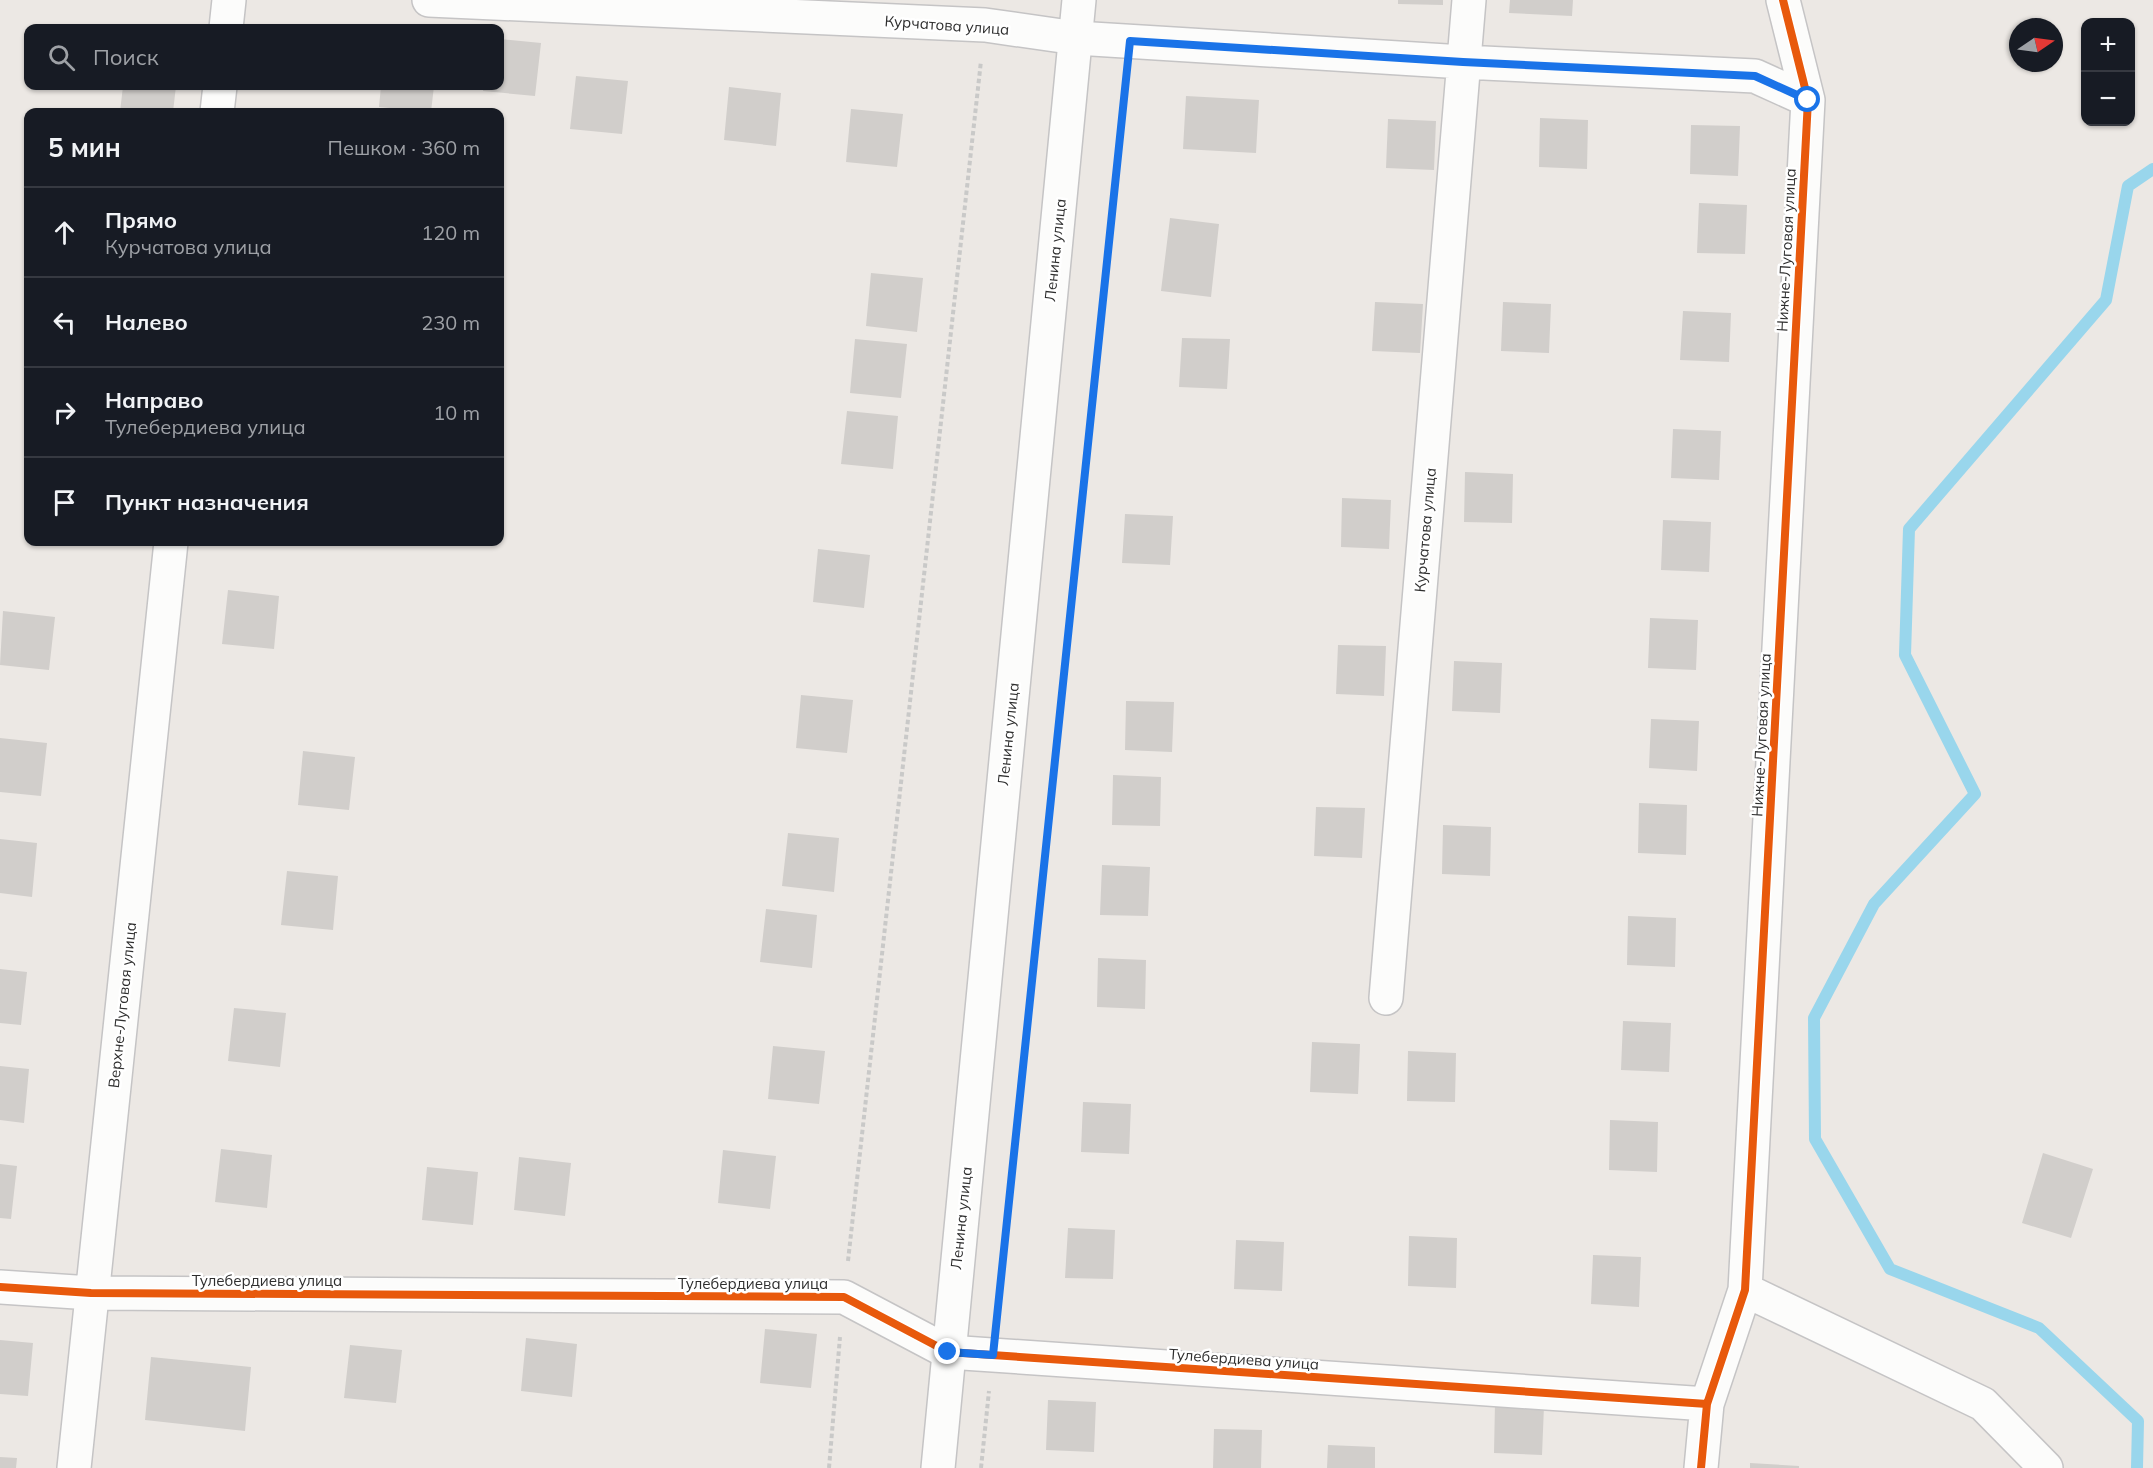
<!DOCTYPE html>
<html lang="ru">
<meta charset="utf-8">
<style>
:root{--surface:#171b24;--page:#242831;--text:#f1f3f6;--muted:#9ea1a6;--line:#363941}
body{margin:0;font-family:Mulish,sans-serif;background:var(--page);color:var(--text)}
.controls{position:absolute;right:18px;top:18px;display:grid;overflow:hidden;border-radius:12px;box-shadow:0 2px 4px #0004}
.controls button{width:54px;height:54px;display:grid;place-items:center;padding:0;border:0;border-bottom:2px solid var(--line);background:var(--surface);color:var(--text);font:30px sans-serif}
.compass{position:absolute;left:2009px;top:18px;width:54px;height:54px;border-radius:50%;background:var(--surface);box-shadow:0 2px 4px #0004;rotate:77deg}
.stop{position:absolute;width:18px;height:18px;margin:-14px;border:4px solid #1a73e8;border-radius:50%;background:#fff}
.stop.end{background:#1a73e8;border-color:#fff;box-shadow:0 2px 6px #0008}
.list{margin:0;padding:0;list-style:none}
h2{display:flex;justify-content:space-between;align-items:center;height:78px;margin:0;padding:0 24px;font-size:26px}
h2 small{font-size:20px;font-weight:400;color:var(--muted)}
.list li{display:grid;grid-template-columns:39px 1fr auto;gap:18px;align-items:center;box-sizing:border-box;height:90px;padding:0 24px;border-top:2px solid var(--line)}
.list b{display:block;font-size:22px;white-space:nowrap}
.list p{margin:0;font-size:20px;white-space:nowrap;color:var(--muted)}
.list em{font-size:20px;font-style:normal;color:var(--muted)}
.icon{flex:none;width:33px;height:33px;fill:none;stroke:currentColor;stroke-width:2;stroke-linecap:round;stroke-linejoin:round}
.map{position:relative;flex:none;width:2153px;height:1468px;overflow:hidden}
.search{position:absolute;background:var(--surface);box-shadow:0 2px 4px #0004;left:24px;top:24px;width:480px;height:66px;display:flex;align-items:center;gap:15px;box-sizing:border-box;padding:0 21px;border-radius:12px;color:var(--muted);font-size:22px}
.panel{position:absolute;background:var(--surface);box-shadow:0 2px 4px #0004;left:24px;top:108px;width:480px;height:438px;border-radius:12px}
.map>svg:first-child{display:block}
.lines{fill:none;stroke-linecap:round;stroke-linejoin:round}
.stream{stroke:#99d6ec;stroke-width:12}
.building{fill:#d1cecb}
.street-casing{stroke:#c5c4c5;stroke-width:36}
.secondary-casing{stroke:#c5c4c5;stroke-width:36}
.path{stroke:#c9c9c8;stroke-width:4;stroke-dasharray:4.5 3;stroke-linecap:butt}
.street{stroke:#fcfcfb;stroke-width:33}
.secondary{stroke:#fcfcfb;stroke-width:33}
.cycleway-casing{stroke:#fff;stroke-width:11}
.cycleway{stroke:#e8590c;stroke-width:8}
.route{stroke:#1a73e8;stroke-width:8}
.labels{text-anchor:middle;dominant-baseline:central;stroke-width:5;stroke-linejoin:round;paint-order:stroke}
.street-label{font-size:15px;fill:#2e2e2e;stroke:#fff}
</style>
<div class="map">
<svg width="2153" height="1468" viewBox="0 0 2153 1468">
<rect width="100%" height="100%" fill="#ece8e4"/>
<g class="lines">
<!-- stream -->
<path class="stream" d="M2137,1468L2138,1421L2039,1328L1890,1269L1815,1139L1814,1018L1874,904L1975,794L1905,655L1909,529L2106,300L2128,186L2153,169"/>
</g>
<!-- building -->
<path class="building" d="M1398,0H1443V5L1398,4Z
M1510,0H1573L1572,16L1509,13Z
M500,39L541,43L535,96L483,91L484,86H500Z
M576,76L628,81L622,134L570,129Z
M123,86H176L173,112H120Z
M381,86H434L431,112L379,107Z
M729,87L781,93L776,146L724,140Z
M1186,96L1259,100L1256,153L1183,149Z
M851,109L903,114L897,167L846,162Z
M1540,118L1588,120L1587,169L1539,167Z
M1388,119L1436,121L1434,170L1386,168Z
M1691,125L1740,126L1738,176L1690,174Z
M1699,203L1747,205L1745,254L1697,253Z
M1170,218L1219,224L1211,297L1161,291Z
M871,273L923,278L917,332L866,326Z
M1375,302L1423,304L1420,353L1372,351Z
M1503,302L1551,304L1549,353L1501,351Z
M1683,311L1731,313L1729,362L1680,360Z
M1182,338L1230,339L1227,389L1179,387Z
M855,339L907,344L901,398L850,393Z
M847,411L898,416L893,469L841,464Z
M1673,429L1721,431L1719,480L1671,478Z
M1465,472L1513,474L1512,523L1464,522Z
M1342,498L1391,500L1389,549L1341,547Z
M27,501H28V530L24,529Z
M1125,514L1173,516L1170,565L1122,563Z
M1663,520L1711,522L1709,572L1661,570Z
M818,549L870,555L864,608L813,602Z
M228,590L279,596L274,649L222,644Z
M3,611L55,617L49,670L0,665Z
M1650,618L1698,620L1696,670L1648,668Z
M1338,645L1386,646L1384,696L1336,694Z
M1454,661L1502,663L1500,713L1452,711Z
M801,695L853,700L847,753L796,748Z
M1126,701L1174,702L1172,752L1125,750Z
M1651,719L1699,721L1697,771L1649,768Z
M0,738L47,743L41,796L0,792Z
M303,751L355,757L349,810L298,805Z
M1113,775L1161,777L1160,826L1112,825Z
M1639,803L1687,805L1686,855L1638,853Z
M1316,807L1365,808L1362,858L1314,856Z
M1443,825L1491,827L1490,876L1442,874Z
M788,833L839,838L834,892L782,886Z
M0,839L37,843L32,897L0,893Z
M1102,865L1150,867L1148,916L1100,915Z
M287,871L338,876L333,930L281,925Z
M766,909L817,915L812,968L760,962Z
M1628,916L1676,918L1675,967L1627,965Z
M1098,958L1146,960L1145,1009L1097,1007Z
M0,969L27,972L21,1025L0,1023Z
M234,1008L286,1013L280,1067L228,1061Z
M1623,1021L1671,1023L1669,1072L1621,1070Z
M1312,1042L1360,1044L1358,1094L1310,1092Z
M773,1046L825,1051L819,1104L768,1099Z
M1408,1051L1456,1053L1455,1102L1407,1101Z
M0,1066L29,1069L24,1123L0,1120Z
M1083,1102L1131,1104L1129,1154L1081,1152Z
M1610,1120L1658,1122L1657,1172L1609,1170Z
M221,1149L272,1155L267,1208L215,1202Z
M723,1150L776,1156L770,1209L718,1203Z
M2043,1153L2093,1169L2071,1238L2022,1223Z
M519,1157L571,1163L565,1216L514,1210Z
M0,1164L17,1166L11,1219L0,1218Z
M427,1167L478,1172L473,1225L422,1220Z
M1068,1228L1115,1230L1113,1279L1065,1278Z
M1409,1236L1457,1238L1456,1288L1408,1286Z
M1236,1240L1284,1242L1282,1291L1234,1289Z
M1593,1255L1641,1257L1639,1307L1591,1304Z
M765,1329L817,1334L811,1388L760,1383Z
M526,1338L577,1344L572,1397L521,1391Z
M0,1340L33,1343L28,1396L0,1394Z
M350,1345L402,1350L396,1403L344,1398Z
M151,1357L251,1367L245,1431L145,1420Z
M1048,1400L1096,1402L1094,1452L1046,1450Z
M1495,1403L1544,1406L1542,1455L1494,1453Z
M1214,1429L1262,1430L1261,1468H1213Z
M1328,1445L1375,1447V1468H1327Z
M0,1457L17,1458L16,1468H0Z
M1750,1463L1799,1466V1468H1750Z"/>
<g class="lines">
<defs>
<path id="street" d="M429,0L985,25L1076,38L1463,62L1755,76L1808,100
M226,28L229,0
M217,112L220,86
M1386,998L1469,0
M0,1287L91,1293L844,1297L948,1352L1707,1404
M1745,1290L1983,1404L2046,1468
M74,1468L171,542
M1701,1468L1707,1404L1745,1290L1808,100L1783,0"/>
<path id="secondary" d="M938,1468L1079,0"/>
</defs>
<!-- street casing -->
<use href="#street" class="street-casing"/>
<!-- secondary casing -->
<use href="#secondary" class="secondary-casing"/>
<!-- path -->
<path class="path" d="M848,1261L981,61
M996,1321L1127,75
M829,1468L840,1337
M981,1468L989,1391"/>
<!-- street -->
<use href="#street" class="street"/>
<!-- secondary -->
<use href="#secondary" class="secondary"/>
<defs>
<path id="cycleway" d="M0,1287L91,1293L844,1297L948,1352L1707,1404
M1701,1468L1707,1404L1745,1290L1808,100L1783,0"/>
</defs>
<!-- cycleway casing -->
<use href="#cycleway" class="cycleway-casing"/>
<!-- cycleway -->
<use href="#cycleway" class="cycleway"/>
</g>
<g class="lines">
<!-- route -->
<path class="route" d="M948,1352L993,1355L1130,41L1463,62L1755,76L1808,100"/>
</g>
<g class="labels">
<!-- street labels -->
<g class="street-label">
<text transform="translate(947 25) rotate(4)">Курчатова улица</text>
<text transform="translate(1055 250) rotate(-84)">Ленина улица</text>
<text transform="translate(1786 250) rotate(-87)">Нижне-Луговая улица</text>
<text transform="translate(1425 530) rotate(-85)">Курчатова улица</text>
<text transform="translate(1008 734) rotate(-84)">Ленина улица</text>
<text transform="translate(1761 735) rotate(-87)">Нижне-Луговая улица</text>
<text transform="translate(122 1005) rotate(-84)">Верхне-Луговая улица</text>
<text transform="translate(961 1218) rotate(-84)">Ленина улица</text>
<text x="267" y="1280">Тулебердиева улица</text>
<text x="753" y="1283">Тулебердиева улица</text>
<text transform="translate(1244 1359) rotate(4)">Тулебердиева улица</text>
</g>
</g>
</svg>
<div class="controls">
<button>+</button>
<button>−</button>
</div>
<svg class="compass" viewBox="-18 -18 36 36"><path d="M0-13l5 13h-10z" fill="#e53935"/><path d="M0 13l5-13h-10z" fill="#9ea1a6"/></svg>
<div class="stop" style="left:1808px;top:100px"></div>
<div class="stop end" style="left:948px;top:1352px"></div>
<div class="search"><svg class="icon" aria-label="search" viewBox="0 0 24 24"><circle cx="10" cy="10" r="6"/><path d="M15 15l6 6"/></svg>Поиск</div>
<section class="panel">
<h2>5 мин<small>Пешком · 360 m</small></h2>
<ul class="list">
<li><svg class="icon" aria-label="ahead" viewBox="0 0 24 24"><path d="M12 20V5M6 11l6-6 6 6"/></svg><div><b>Прямо</b><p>Курчатова улица</p></div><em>120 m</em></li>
<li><svg class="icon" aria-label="left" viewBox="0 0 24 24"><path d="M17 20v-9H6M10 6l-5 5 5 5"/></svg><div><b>Налево</b></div><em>230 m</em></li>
<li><svg class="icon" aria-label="right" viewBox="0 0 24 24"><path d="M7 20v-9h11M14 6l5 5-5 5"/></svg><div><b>Направо</b><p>Тулебердиева улица</p></div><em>10 m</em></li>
<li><svg class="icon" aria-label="arrive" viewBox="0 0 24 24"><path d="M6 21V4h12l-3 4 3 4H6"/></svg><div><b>Пункт назначения</b></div></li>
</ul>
</section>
</div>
